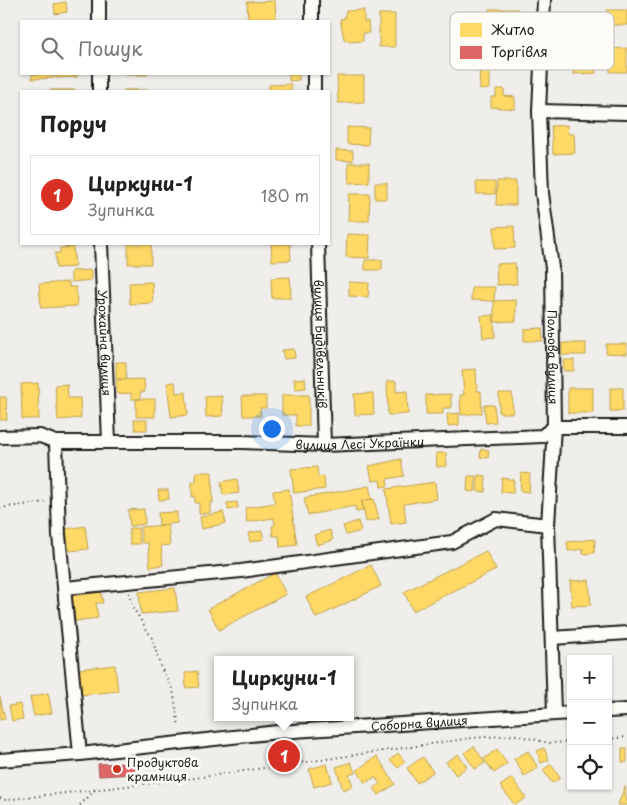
<!DOCTYPE html>
<html lang="uk">
<meta charset="utf-8">
<style>
:root{--surface:#fff;--page:#f2f2f2;--text:#222;--muted:#767676;--line:#e0e0e0;--accent:#d93025}
body{margin:0;font-family:"Playpen Sans",sans-serif;background:var(--page);color:var(--text)}
.controls{position:absolute;right:15px;bottom:15px;display:grid;overflow:hidden;border-radius:0px;box-shadow:0 1px 4px #0004}
.controls button{width:45px;height:45px;display:grid;place-items:center;padding:0;border:0;border-bottom:1px solid var(--line);background:var(--surface);color:var(--text);font:25px sans-serif}
.you{position:absolute;left:271px;top:428px;width:18px;height:18px;margin:-12px;border:4px solid #fff;border-radius:50%;background:#1a73e8;box-shadow:0 0 0 8px #1a73e833}
.badge{display:grid;place-items:center;width:32px;height:32px;border-radius:50%;background:var(--accent);color:#fff;font-size:16px;font-weight:700}
.pin{position:absolute;translate:-50% -50%;border:2px solid #fff;box-shadow:0 1px 5px #0006}
.popup{position:absolute;left:214px;top:656px;width:140px;height:65px;box-sizing:border-box;display:grid;place-content:center;border-radius:0px;background:var(--surface);filter:drop-shadow(0 1px 4px #0005);font-size:16px;white-space:nowrap;color:var(--muted)}
.popup b{font-size:19px;color:var(--text)}
.popup::after{content:'';position:absolute;left:50%;top:100%;margin-left:-10px;border:10px solid transparent;border-top-color:var(--surface)}
.list{margin:0;padding:0;list-style:none}
h2{display:flex;justify-content:space-between;align-items:center;height:65px;margin:0;padding:0 20px;font-size:21px}
h2 small{font-size:16px;font-weight:400;color:var(--muted)}
.list li{display:grid;grid-template-columns:32px 1fr auto;gap:15px;align-items:center;box-sizing:border-box;height:80px;margin:0 10px 10px;padding:0 10px;border:1px solid var(--line);border-radius:0px}
.list b{display:block;font-size:19px;white-space:nowrap}
.list p{margin:0;font-size:16px;white-space:nowrap;color:var(--muted)}
.list em{font-size:16px;font-style:normal;color:var(--muted)}
.icon{flex:none;width:28px;height:28px;fill:none;stroke:currentColor;stroke-width:2;stroke-linecap:round;stroke-linejoin:round}
.map{position:relative;flex:none;width:627px;height:805px;overflow:hidden}
.search{position:absolute;background:var(--surface);box-shadow:0 1px 4px #0004;left:20px;top:20px;width:310px;height:55px;display:flex;align-items:center;gap:12px;box-sizing:border-box;padding:0 18px;border-radius:0px;color:var(--muted);font-size:19px}
.panel{position:absolute;background:var(--surface);box-shadow:0 1px 4px #0004;left:20px;top:90px;width:310px;height:155px;border-radius:0px}
.map>svg:first-child{display:block}
.homes{fill:#ffd966;stroke:#bba050}
.shops{fill:#e06666;stroke:#a55050}
.lines{fill:none;stroke-linecap:round;stroke-linejoin:round}
.minor-casing{stroke:#1c1c1c;stroke-width:16}
.path{stroke:#1c1c1c;stroke-width:2;stroke-dasharray:1 4;stroke-linecap:butt}
.minor{stroke:#fdfcf7;stroke-width:12}
.poi-dot{fill:#c8321e;stroke:#fdfcf7;stroke-width:2}
.labels{text-anchor:middle;dominant-baseline:central;stroke-width:5;stroke-linejoin:round;paint-order:stroke}
.street-label{font-size:12px;fill:#1c1c1c;stroke:#fdfcf7}
.poi-label{font-size:12px;fill:#1c1c1c;stroke:#fdfcf7;text-anchor:start}
.key{fill:#fdfcf7;stroke:#bab9b5;stroke-width:1}
.key-label{font-size:14px;fill:#1c1c1c}
</style>
<div class="map">
<svg width="627" height="805" viewBox="0 0 627 805">
<rect width="100%" height="100%" fill="#f0eeea"/>
<filter id="ink" filterUnits="userSpaceOnUse"><feTurbulence type="fractalNoise" baseFrequency=".02" numOctaves="2"/><feDisplacementMap in="SourceGraphic" scale="10" xChannelSelector="R" yChannelSelector="G"/><feConvolveMatrix kernelMatrix="1 2 1 2 8 2 1 2 1" color-interpolation-filters="sRGB"/></filter>
<g filter="url(#ink)">
<!-- homes -->
<path class="homes" d="M275,1L276,19L248,20L247,2Z
M66,2L67,12L55,14L54,4Z
M489,9H518V32L489,33Z
M364,10V22L368,21L369,33H363V41L350,42L344,39L340,19H344L346,11Z
M607,10H627V25H607Z
M379,14H395V47H379Z
M579,23V37H553L552,24Z
M498,43L527,44L526,64L498,62Z
M480,45L493,46V61L480,60Z
M595,46L596,73L573,74L572,47Z
M627,48V72H610L609,49Z
M479,64H490V89L480,90Z
M32,74H54V78L32,79Z
M56,74H77V77L56,78Z
M124,74H147V75H124Z
M289,74H299V80L289,81Z
M337,76H364V102L338,103Z
M291,84V91H269V85Z
M496,89H504V96L515,97V109L491,107V97H496Z
M50,90H76V91H50Z
M124,90H147V91H124Z
M567,125L568,134H574L575,153L553,154L551,126Z
M347,127L369,128L368,145L347,144Z
M336,150L353,151V161L336,160Z
M348,163H369V182L349,183Z
M497,181H516V205H496Z
M476,182H495V194H477Z
M375,183H387V199H375Z
M349,194H370L369,221H348Z
M514,226L515,248L495,249L494,227Z
M347,234L370,235L369,258L346,257Z
M128,244H151V264H128Z
M271,244H290L291,260L272,261Z
M73,247L75,267L56,268L55,253H60V248Z
M365,260H382V270H365Z
M515,263L517,284L497,285L496,264Z
M91,270V280L71,282V271Z
M290,277L291,298H272L271,278Z
M69,282V287H76L77,306L41,308L39,284Z
M152,282L153,303L130,304L129,283Z
M349,282L369,283L368,297L349,296Z
M472,287H495L494,301L471,300Z
M516,300V321L494,322V301Z
M494,315L495,337L483,338L481,316Z
M542,328L543,341H524V329Z
M562,343H586V355H562Z
M606,344H627V354L606,353Z
M294,349L295,358L284,359L282,350Z
M563,360H574V371H564Z
M116,362H126V379H116Z
M476,369L477,391H481L482,413L461,415L460,395H464L462,370Z
M305,378L306,388L295,389L294,379Z
M144,379L145,392H140V399H131V393L117,394L116,380Z
M387,381H396V392L407,391L408,414L388,415Z
M175,382L176,393L186,392L188,415L171,417L167,383Z
M38,383L39,419H22L21,384Z
M67,384L68,398H80L81,418L58,420L55,385Z
M568,388H593V413H568Z
M610,388H623V411H610Z
M373,393L374,414L355,415L354,394Z
M499,393H512L513,413H499Z
M451,394V408H443V414H426V395Z
M282,395H309V426H296V415H282Z
M222,396L223,416L206,417L205,397Z
M242,396H266V408H260L261,416H243Z
M0,397H6L7,420H0Z
M136,399H155V417H136Z
M484,405H494L496,422L486,423Z
M459,413V425L448,426L447,414Z
M134,420H147V430H135Z
M481,449L489,450L488,458L480,457Z
M436,453H446L447,466L437,467Z
M401,459L404,476L387,479L388,486L381,487L380,480L372,481L369,466Z
M317,467L318,477L324,476L325,489L294,493L291,469Z
M196,472H212L213,503H210V513L199,514V503H195V496L192,497V482H196Z
M521,473L530,474L529,492L520,491Z
M478,475L486,476L485,492L477,491Z
M468,476H476L475,492L467,491Z
M502,478L514,480L513,493L501,492Z
M237,479L239,493L223,495L221,482Z
M435,482L437,499L404,504L406,522L391,524L386,489Z
M369,486L372,499L362,501L363,511L356,512L355,506L308,515L304,498Z
M289,489L297,545L280,547L279,536H273L272,526L275,525L274,518L247,522L245,508L275,503L273,491Z
M158,490H168L169,499L159,500Z
M374,499L379,519L366,522L362,501Z
M237,502L238,508L228,510L227,503Z
M144,509L145,524L130,526L128,510Z
M177,512V523L159,525L158,513Z
M223,512L226,523L202,529L200,517Z
M358,521L361,531L346,535L343,526Z
M168,525L170,545L161,546L163,565L150,567L148,543H142L140,527Z
M85,526L88,549L69,551L66,529Z
M129,528H138L140,544H130Z
M330,530L333,540L317,545L314,535Z
M262,531L264,539L250,542L248,533Z
M595,539L594,553L583,554V549L568,551L567,542Z
M486,551L496,570L413,611L404,592Z
M371,565L381,586L316,618L306,597Z
M275,573L286,594L219,630L208,609Z
M589,580L591,605L572,606L570,581Z
M175,588L178,611L141,614L139,592Z
M101,592L103,603H96L98,618L75,621L72,596Z
M115,665L118,691L81,695L78,669Z
M197,671L199,687L186,688L185,673Z
M48,693L52,713L34,716L30,697Z
M0,697L5,719L0,720Z
M20,704L23,719L12,721L9,706Z
M474,746L485,763L475,769L464,753Z
M544,748L549,760L541,763L537,751Z
M622,748H627V762H622Z
M497,749L507,764L494,773L484,759Z
M528,751L538,768L524,776L514,759Z
M398,753L405,762L398,768L390,760Z
M608,753H610L611,769H608Z
M458,754L467,767L456,775L446,762Z
M377,756L395,784L379,795L374,788L380,784L375,777L365,783L357,770Z
M423,757L433,772L417,783L407,768Z
M351,762L355,773L349,775L353,786L343,790L336,767Z
M327,764L332,782L314,787L309,769Z
M551,764L560,778L552,783L543,770Z
M512,778L526,798L515,805L500,786Z
M625,786L627,805H618Z"/>
<!-- shops -->
<path class="shops" d="M134,763L135,774L99,776L98,764Z"/>
<g class="lines">
<defs>
<g id="minor">
<path d="M312,0V21"/>
<path id="s1" d="M544,0L539,111L542,193L552,268L554,427L548,525L554,713"/>
<path d="M99,21V0"/>
<path d="M314,74V91"/>
<path d="M99,91V74"/>
<path d="M539,111L627,113"/>
<path id="s2" d="M101,244L109,442"/>
<path id="s3" d="M318,244L324,445"/>
<path id="s4" d="M0,437L40,436L56,442H242L324,445L542,436L554,427H627"/>
<path d="M56,442L59,535L80,754"/>
<path d="M65,588L241,571L452,542L496,519L548,525"/>
<path d="M552,638L627,633"/>
<path d="M608,711L627,710"/>
<path id="s5" d="M0,760L80,754L278,732L571,713"/>
</g>
</defs>
<!-- minor casing -->
<use href="#minor" class="minor-casing"/>
<!-- path -->
<path class="path" d="M0,508L45,502
M129,593L132,606L152,638L161,668L173,690L179,727
M608,739L627,737
M0,798L4,800L188,779L472,738L516,735L549,743L571,742
M80,805L96,789"/>
<!-- minor -->
<use href="#minor" class="minor"/>
</g>
</g>
<!-- markers -->
<circle class="poi-dot" cx="117" cy="769" r="5"/>
<g class="labels">
<!-- street labels -->
<g class="street-label">
<text stroke="none"><textPath href="#s2" startOffset="99">Урожайна вулиця</textPath></text>
<text stroke="none"><textPath href="#s3" startOffset="100">вулиця Будівельників</textPath></text>
<text stroke="none"><textPath href="#s1" startOffset="358">Польова вулиця</textPath></text>
<text stroke="none"><textPath href="#s4" startOffset="361">вулиця Лесі Українки</textPath></text>
<text stroke="none"><textPath href="#s5" startOffset="421">Соборна вулиця</textPath></text>
</g>
<!-- poi labels -->
<g class="poi-label">
<text x="127" y="762">Продуктова<tspan x="127" dy="14">крамниця</tspan></text>
</g>
</g>
<!-- legend -->
<rect x="450" y="12" width="164" height="58" rx="8" class="key"/>
<rect x="460" y="23" width="22" height="14" fill="#ffd966"/>
<rect x="460" y="46" width="22" height="13" fill="#e06666"/>
<g class="key-label">
<text x="491" y="35">Житло</text>
<text x="491" y="57">Торгівля</text>
</g>
</svg>
<div class="controls">
<button>+</button>
<button>−</button>
<button><svg class="icon" aria-label="locate" viewBox="0 0 24 24"><circle cx="12" cy="12" r="6"/><path d="M12 2v4M12 18v4M2 12h4M18 12h4"/></svg></button>
</div>
<div class="you"></div>
<div class="pin badge" style="left:284px;top:756px">1</div>
<div class="popup"><b>Циркуни-1</b>Зупинка</div>
<div class="search"><svg class="icon" aria-label="search" viewBox="0 0 24 24"><circle cx="10" cy="10" r="6"/><path d="M15 15l6 6"/></svg>Пошук</div>
<section class="panel">
<h2>Поруч<small></small></h2>
<ul class="list">
<li><span class="badge">1</span><div><b>Циркуни-1</b><p>Зупинка</p></div><em>180 m</em></li>
</ul>
</section>
</div>
